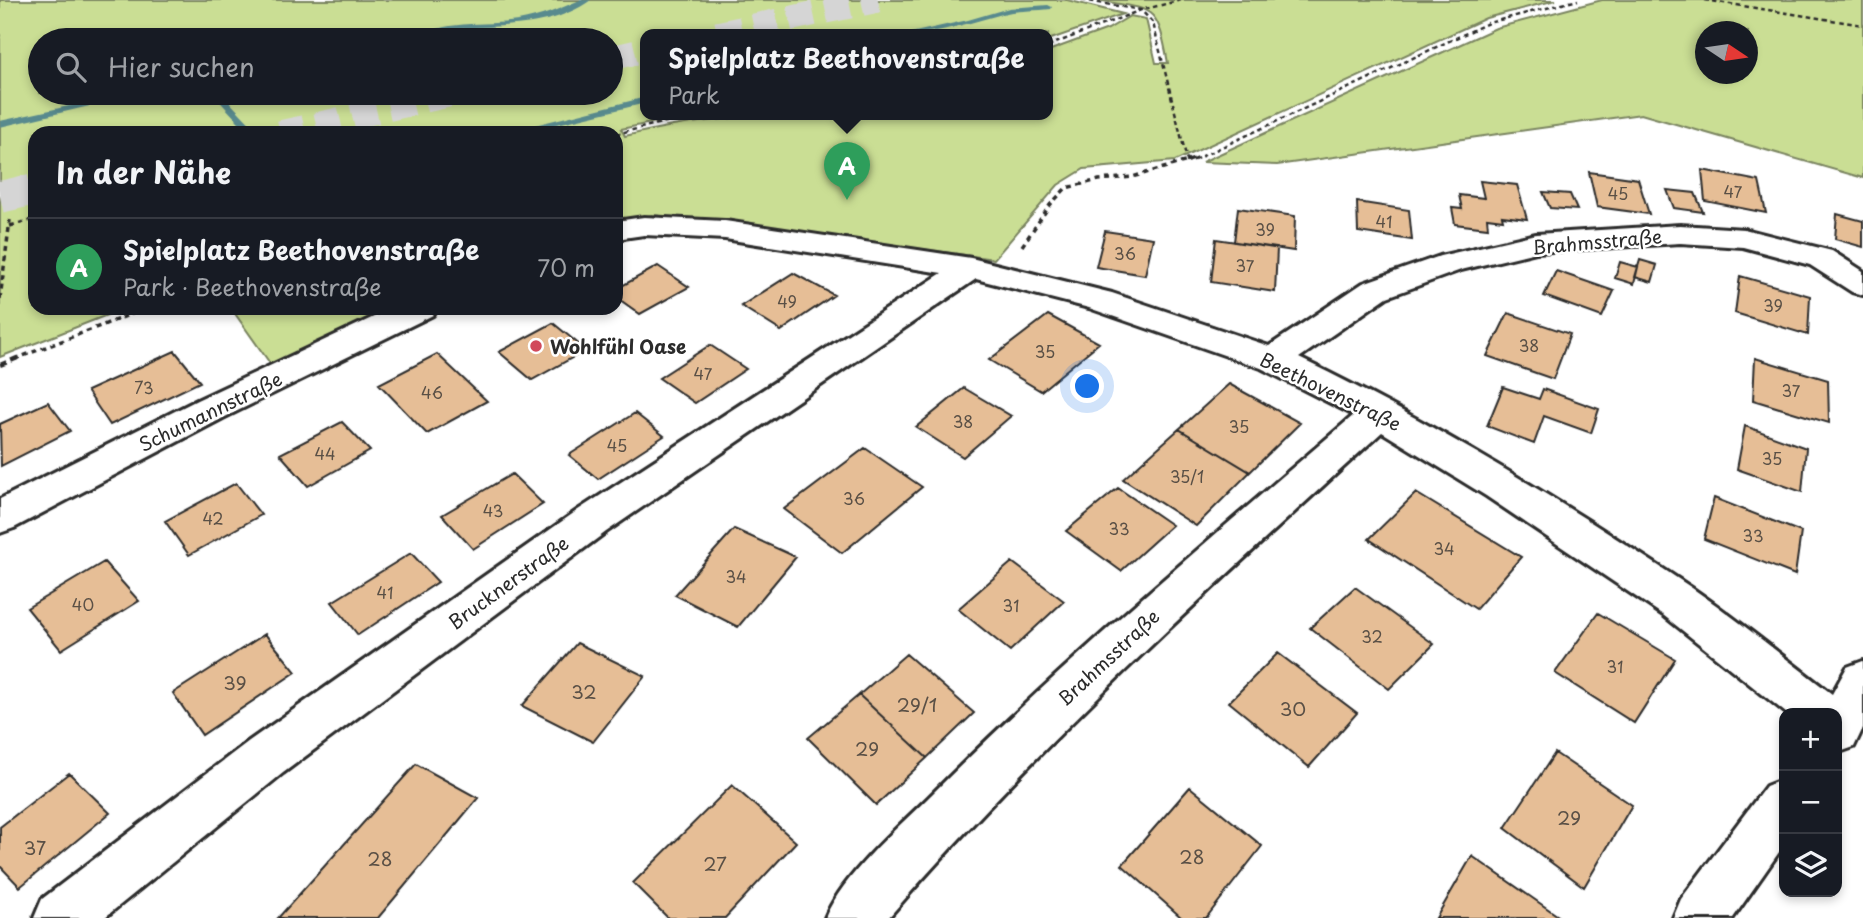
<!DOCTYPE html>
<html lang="de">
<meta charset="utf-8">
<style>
:root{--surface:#171b24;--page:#20242c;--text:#f1f3f6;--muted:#9ea1a6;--line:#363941;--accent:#8c9099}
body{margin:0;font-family:"Playpen Sans",sans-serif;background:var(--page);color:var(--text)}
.controls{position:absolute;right:21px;bottom:21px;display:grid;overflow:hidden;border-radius:14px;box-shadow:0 4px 10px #0003}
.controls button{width:63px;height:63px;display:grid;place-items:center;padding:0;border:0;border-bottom:2px solid var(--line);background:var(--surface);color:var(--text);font:35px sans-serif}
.compass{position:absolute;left:1695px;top:21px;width:63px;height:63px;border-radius:50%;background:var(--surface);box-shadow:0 4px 10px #0003;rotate:103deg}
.you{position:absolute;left:1088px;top:387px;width:24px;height:24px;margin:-18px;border:5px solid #fff;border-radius:50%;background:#1a73e8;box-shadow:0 0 0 10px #1a73e833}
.badge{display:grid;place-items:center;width:46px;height:46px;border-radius:50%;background:var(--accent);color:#fff;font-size:23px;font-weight:700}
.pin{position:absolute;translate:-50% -58px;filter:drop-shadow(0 2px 4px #0008)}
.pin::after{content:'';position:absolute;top:37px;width:24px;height:21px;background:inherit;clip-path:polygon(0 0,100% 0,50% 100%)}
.popup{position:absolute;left:640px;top:29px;width:413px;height:91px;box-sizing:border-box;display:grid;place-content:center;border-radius:14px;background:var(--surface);filter:drop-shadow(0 2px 5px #0005);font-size:23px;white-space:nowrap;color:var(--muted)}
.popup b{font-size:26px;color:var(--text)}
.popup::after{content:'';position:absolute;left:50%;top:100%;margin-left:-14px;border:14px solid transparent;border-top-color:var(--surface)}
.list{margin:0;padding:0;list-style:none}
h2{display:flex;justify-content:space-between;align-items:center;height:91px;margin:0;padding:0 28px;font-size:30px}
h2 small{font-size:23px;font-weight:400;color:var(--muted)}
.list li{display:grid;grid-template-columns:46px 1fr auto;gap:21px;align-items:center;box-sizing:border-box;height:98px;padding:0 28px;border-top:2px solid var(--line)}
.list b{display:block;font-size:26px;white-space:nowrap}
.list p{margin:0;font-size:23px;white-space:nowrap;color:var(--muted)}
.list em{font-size:23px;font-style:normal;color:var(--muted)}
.icon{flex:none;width:38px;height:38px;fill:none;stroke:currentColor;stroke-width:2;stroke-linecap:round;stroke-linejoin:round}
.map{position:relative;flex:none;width:1863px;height:918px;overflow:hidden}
.search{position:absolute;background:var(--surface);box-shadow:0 4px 10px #0003;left:28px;top:28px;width:595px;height:77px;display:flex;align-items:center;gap:18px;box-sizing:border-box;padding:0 24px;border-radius:38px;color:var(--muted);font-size:26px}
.panel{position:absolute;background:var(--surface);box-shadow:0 4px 10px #0003;left:28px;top:126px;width:595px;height:189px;border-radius:21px}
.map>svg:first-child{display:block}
.green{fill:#cade94;stroke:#7a8460;stroke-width:2;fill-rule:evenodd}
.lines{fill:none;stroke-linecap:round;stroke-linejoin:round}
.stream{fill:#598a8e;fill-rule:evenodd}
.building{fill:#e6be96;stroke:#2b2b2b;stroke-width:2}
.trunk-tunnel-far1{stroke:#d5d5d5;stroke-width:25;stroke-dasharray:25 12;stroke-linecap:butt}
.trunk-tunnel{stroke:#d5d5d5;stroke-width:32;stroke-dasharray:32 16;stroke-linecap:butt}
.minor-casing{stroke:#2b2b2b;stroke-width:6}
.path-far2{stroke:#2b2b2b;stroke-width:2.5;stroke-dasharray:4.5 3.5;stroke-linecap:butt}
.path-far1{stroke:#2b2b2b;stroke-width:3.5;stroke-dasharray:5 4.5;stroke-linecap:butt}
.path{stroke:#2b2b2b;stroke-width:4.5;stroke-dasharray:7 5;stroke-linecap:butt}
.minor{fill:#fff;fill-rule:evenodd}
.poi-dot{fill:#d1495b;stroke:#fff;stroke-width:2.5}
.labels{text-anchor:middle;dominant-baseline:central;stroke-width:5;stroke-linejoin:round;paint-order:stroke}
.number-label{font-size:16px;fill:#5a5046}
.street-label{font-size:19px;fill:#2b2b2b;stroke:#fff}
.poi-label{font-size:19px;font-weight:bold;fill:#2b2b2b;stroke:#fff;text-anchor:start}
.near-number-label{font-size:19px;fill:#5a5046}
</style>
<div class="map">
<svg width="1863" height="918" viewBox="0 0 1863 918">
<rect width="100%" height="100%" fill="#fff"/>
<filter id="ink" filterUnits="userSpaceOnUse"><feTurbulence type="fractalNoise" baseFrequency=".0143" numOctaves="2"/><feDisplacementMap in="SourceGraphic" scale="14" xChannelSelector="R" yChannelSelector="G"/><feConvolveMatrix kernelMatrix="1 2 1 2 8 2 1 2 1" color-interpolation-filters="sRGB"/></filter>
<g filter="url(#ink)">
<!-- green -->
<path class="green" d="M0,0H1067L1123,14L1048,40V34H646V114H696L621,129L625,136C761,102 909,114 1048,114V51L1108,29L1130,16L1146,19L1156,63H1168C1157,4 1154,10 1097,0H1556L1486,18L1175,161L1084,169L1058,185L994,259L734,223L652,215L616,226V133H35V308H125L0,357ZM40,40H611V93H40Z
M1602,0H1863V178L1641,114L1277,165L1202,162L1496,28ZM1706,32H1748V74H1706Z
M231,308H421L279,376Z"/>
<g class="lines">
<!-- stream -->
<path class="stream" d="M580,0H591C552,28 505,25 459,29C443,31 429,41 412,40C443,19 483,26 518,21C541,17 559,9 580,0Z
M1048,5L1052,7L1051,9C1037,11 1021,10 1007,13C973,21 941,34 906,34L968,20L1009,8Z
M128,93H145L0,127V121Z
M212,93H221L259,133H249Z
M646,97V103L520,133H503Z"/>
</g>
<!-- building -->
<path class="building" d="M1702,170L1759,181L1766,213L1705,201Z
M1589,172L1638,179L1649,214L1597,207Z
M1480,181L1517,185L1527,219L1502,216L1503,220L1487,218L1488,228L1455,224L1452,208L1462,209L1459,195L1484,198Z
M1667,190L1695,193L1703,212L1674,208Z
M1543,192L1570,194L1577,210L1550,208Z
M1357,202L1409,210L1412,240L1358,232Z
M1238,208L1295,216L1294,251L1234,242Z
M1837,214L1863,221V247L1835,239Z
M1105,231L1153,238L1145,275L1096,267Z
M1216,239L1277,248L1275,292L1211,282Z
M1640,260L1657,265L1652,282L1635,277Z
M1620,262L1638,267L1634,284L1615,278Z
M658,266L689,287L640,314L616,297V289Z
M1556,271L1614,291L1602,317L1544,296Z
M793,273L834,295L781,331L741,306Z
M1740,276L1810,296L1808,335L1735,313Z
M1508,313L1570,334L1553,379L1487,356Z
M1048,315L1099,343L1041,391L989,360Z
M553,323L586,350L532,380L499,352Z
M710,345L746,369L695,403L659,378Z
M175,351L200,382L110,425L87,391Z
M437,354L487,401L427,434L379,384Z
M1755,358L1828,380L1829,423L1753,400Z
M1229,384L1300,423L1250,472L1179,429Z
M1503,387L1539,399L1543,389L1599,409L1591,433L1544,416L1534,444L1487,426Z
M964,388L1011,416L963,457L916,427Z
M48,402L70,431L1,466L0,424Z
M635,413L664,436L598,479L569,455Z
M342,422L370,451L308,486L280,454Z
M1745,426L1806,448L1802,492L1737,469Z
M1179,429L1250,472L1196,526L1123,479Z
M865,448L922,487L842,553L784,509Z
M512,474L543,504L473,549L442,515Z
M236,483L261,515L189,555L165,521Z
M1118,488L1172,525L1121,571L1066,531Z
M1416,493L1521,557L1476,609L1369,539Z
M1714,498L1801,532L1795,575L1704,539Z
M734,529L796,557L738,627L675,595Z
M411,553L438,582L358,635L332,602Z
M104,562L139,601L61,650L27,608Z
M1012,562L1064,601L1010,651L958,609Z
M1355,587L1434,644L1389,689L1310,628Z
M1598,613L1675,659L1634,723L1555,673Z
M265,634L296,672L202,735L173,693Z
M577,643L645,676L593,742L522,706Z
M1278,653L1357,713L1309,767L1229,702Z
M906,654L974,713L927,758L859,695Z
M859,695L927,758L876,805L808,738Z
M1555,753L1632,805L1584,887L1505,828Z
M416,764L478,798L378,918H278Z
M69,773L110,813L20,887L0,866V827Z
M732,785L796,842L725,918H668L633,883Z
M1190,787L1262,846L1206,918H1182L1122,865Z
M1472,856L1561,918H1436Z"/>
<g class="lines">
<!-- trunk-tunnel-far1 -->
<path class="trunk-tunnel-far1" d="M717,34L878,0
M611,58L646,50
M280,133L457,93"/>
<!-- trunk-tunnel -->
<path class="trunk-tunnel" d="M0,197L35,189"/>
<defs>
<path id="minor" d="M644,217L725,221L971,258L1112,293L1269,346L1363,283L1440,256L1536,234L1680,225L1744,229L1832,251L1863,271V295L1852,292L1810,265L1743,247L1680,243L1536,252L1461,270L1387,297L1299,358C1436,424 1566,504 1692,588C1740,621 1786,659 1832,694L1847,667L1863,661V728L1854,747L1837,753V713H1786L1663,615L1486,496L1382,432C1211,588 1040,743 888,918H825C842,877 895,830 928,798C1062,663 1209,540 1354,415L1261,368L1089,308L976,279L606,532L283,773L104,918H34L42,899L249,741L578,510L942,273L725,239L644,235L616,239V221Z
M393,308H438L433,315L223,418L14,528L0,533V499L197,400Z
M1784,779V845L1733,918H1673L1681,899L1766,786Z"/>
</defs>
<!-- minor casing -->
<use href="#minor" class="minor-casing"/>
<!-- path-far2 -->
<path class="path-far2" d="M1082,0L1141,10L1153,23L1187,160
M1705,0L1863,25
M1048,46L1141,10L1182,0
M616,134L665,122L723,114
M1194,160L1488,23L1578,0"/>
<!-- path-far1 -->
<path class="path-far1" d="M1187,158L1188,163
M10,226L35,219
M1022,246L1050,205L1066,188L1099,180L1132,177L1198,158
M0,299L10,220
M15,359L147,308"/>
<!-- path -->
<path class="path" d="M0,365L20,357"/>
<!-- minor -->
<use href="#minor" class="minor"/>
</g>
</g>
<!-- markers -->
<circle class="poi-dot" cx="536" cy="346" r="7"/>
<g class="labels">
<!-- number labels -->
<g class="number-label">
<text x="1733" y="191">47</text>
<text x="1618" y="193">45</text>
<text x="1384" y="221">41</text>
<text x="1265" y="229">39</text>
<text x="1125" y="253">36</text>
<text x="1245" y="265">37</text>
<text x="787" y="301">49</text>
<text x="1773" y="305">39</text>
<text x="1529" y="345">38</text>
<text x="1045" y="351">35</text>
<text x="703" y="373">47</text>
<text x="144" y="387">73</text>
<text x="1791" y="390">37</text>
<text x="432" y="392">46</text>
<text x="963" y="421">38</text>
<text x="1239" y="426">35</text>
<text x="617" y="445">45</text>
<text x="325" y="453">44</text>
<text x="1772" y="458">35</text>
<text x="1187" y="476">35/1</text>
<text x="854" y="498">36</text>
<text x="493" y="510">43</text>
<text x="213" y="518">42</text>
<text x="1119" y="528">33</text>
<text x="1753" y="535">33</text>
<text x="1444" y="548">34</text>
<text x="736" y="576">34</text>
<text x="385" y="592">41</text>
<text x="83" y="604">40</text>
<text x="1011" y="605">31</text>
<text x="1372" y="636">32</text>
<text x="1615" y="666">31</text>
</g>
<!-- street labels -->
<g class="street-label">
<text transform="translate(1597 241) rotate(-5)">Brahmsstraße</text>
<text transform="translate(1331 391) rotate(26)">Beethovenstraße</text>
<text transform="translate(210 411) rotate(-26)">Schumannstraße</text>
<text transform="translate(508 582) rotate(-36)">Brucknerstraße</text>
<text transform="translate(1108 657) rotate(-43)">Brahmsstraße</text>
</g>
<!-- poi labels -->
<g class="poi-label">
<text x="550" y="346">Wohlfühl Oase</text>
</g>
<!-- near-number labels -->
<g class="near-number-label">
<text x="235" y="682">39</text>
<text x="584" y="691">32</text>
<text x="917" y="704">29/1</text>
<text x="1293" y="708">30</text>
<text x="867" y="748">29</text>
<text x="1569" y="817">29</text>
<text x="35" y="847">37</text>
<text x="1192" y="856">28</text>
<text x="380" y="858">28</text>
<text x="715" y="863">27</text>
</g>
</g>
</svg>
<div class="controls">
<button>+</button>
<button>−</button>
<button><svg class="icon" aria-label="layers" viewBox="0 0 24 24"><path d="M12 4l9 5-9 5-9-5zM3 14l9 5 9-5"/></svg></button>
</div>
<svg class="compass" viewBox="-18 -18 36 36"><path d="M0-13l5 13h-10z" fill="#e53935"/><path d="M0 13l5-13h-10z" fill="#9ea1a6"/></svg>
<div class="you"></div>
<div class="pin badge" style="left:847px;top:200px;background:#2e9e5b">A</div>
<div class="popup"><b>Spielplatz Beethovenstraße</b>Park</div>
<div class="search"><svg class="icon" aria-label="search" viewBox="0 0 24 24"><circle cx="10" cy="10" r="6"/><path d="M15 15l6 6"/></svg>Hier suchen</div>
<section class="panel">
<h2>In der Nähe<small></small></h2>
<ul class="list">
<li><span class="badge" style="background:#2e9e5b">A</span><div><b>Spielplatz Beethovenstraße</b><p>Park · Beethovenstraße</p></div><em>70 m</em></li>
</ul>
</section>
</div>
